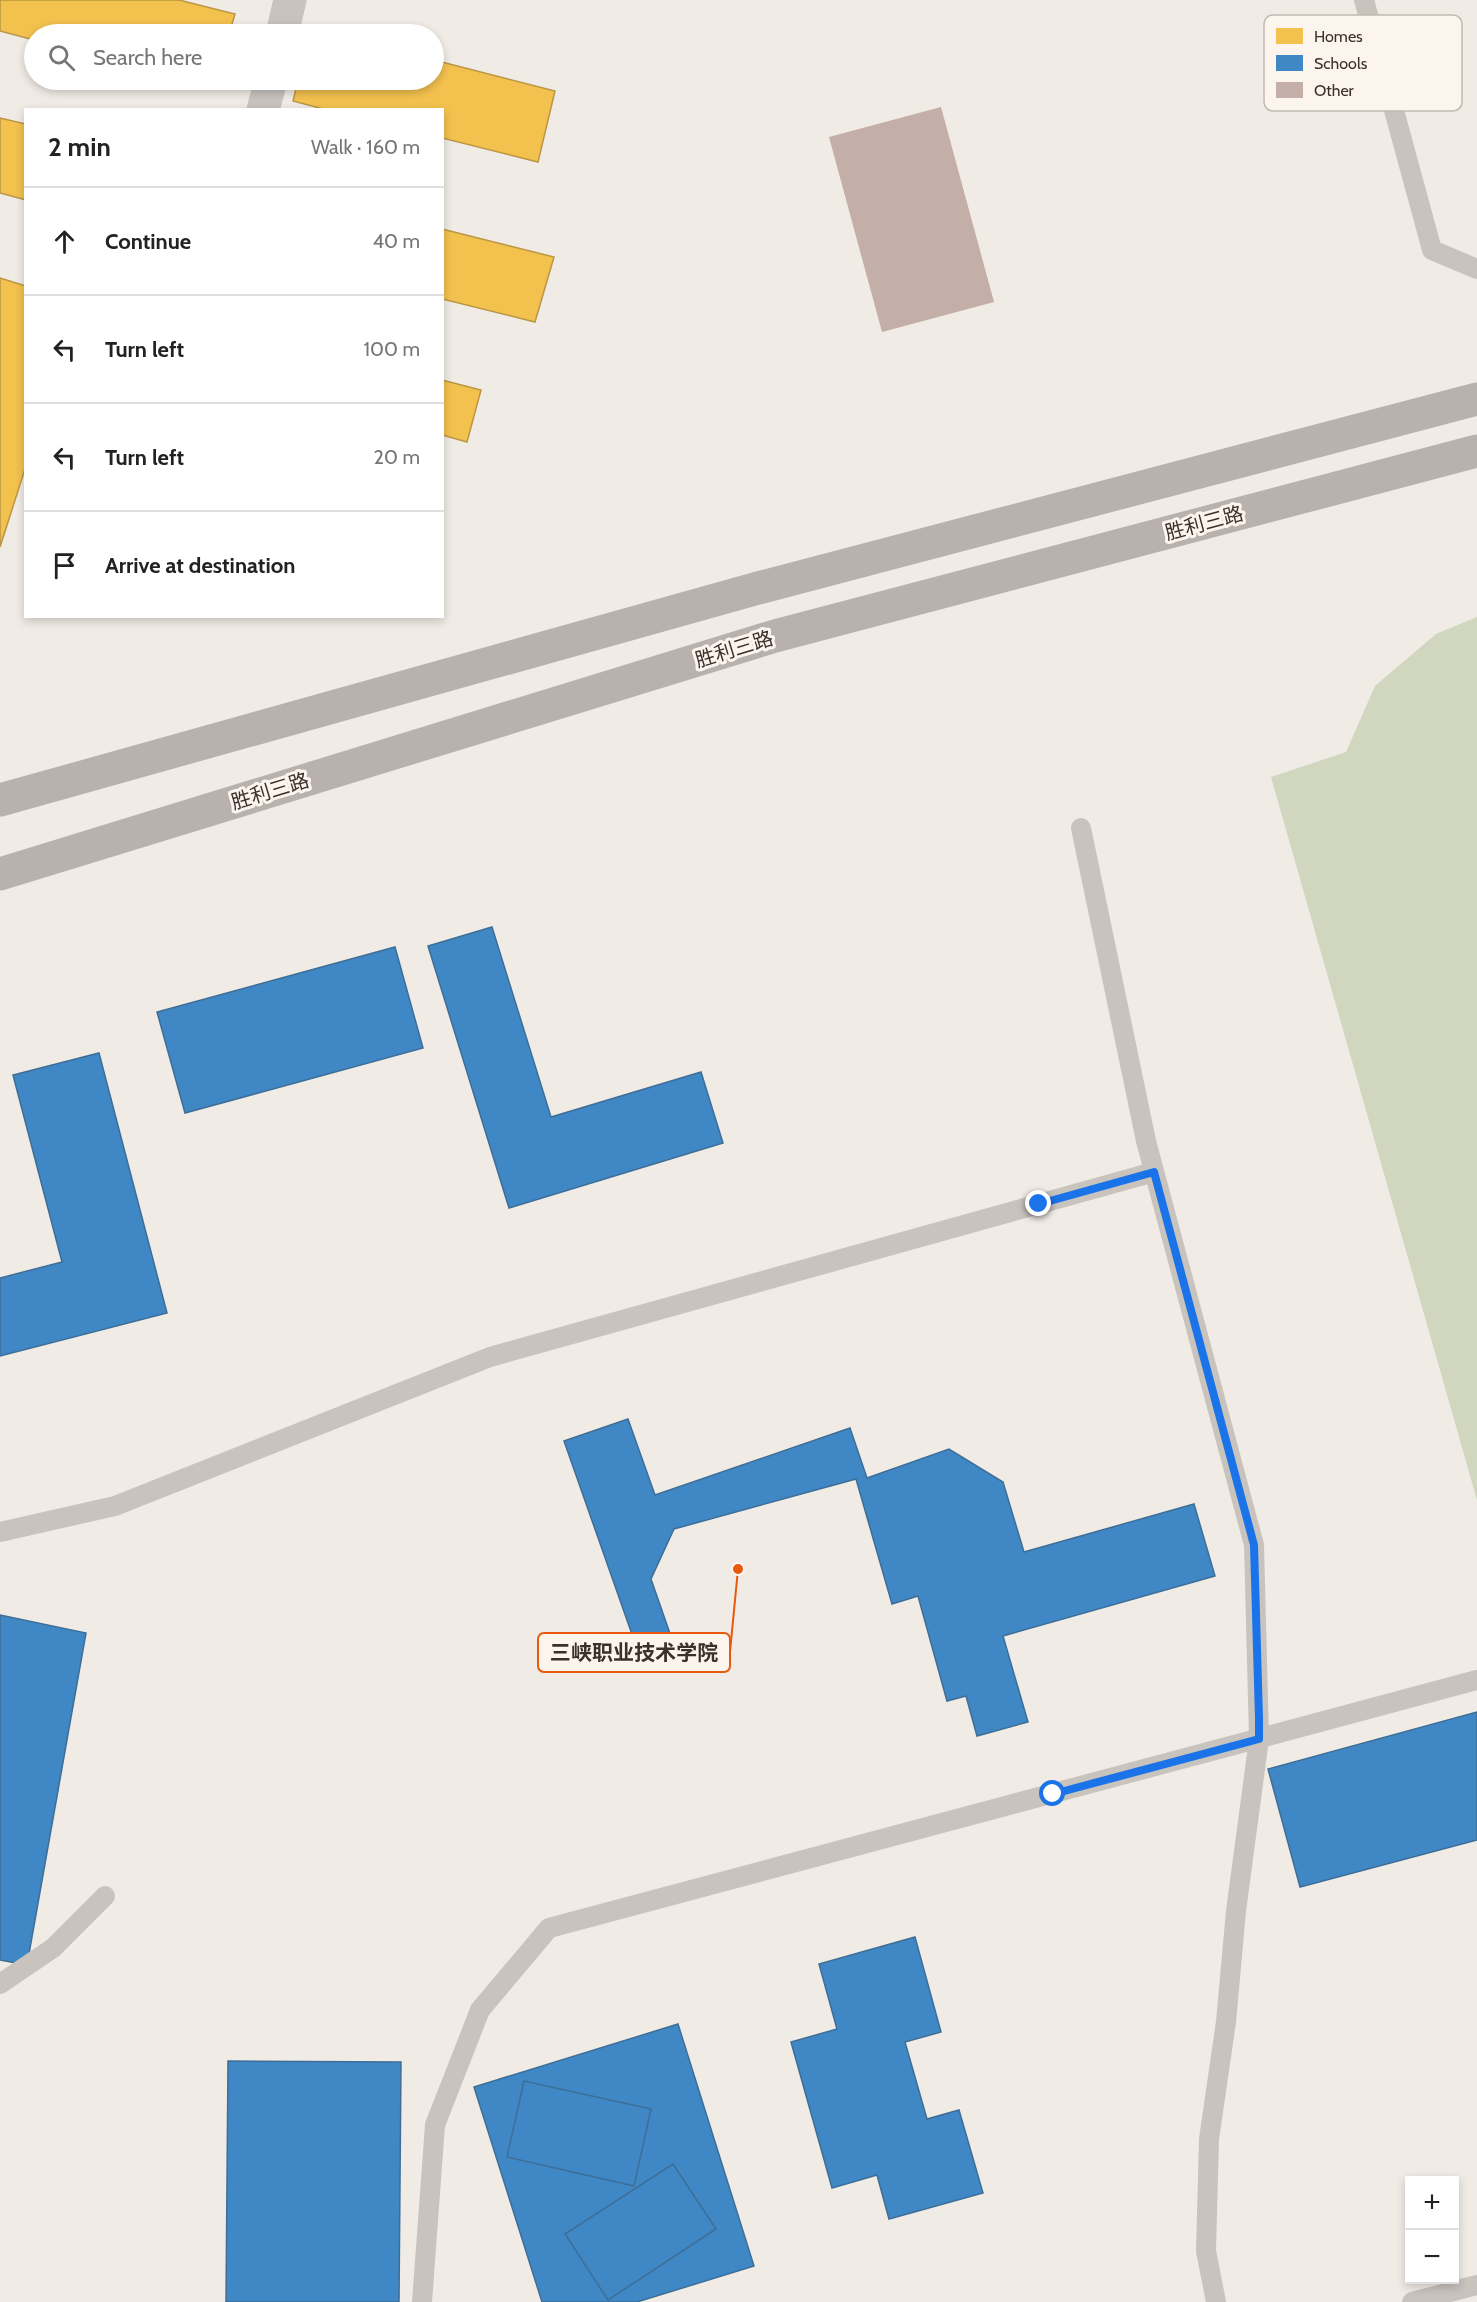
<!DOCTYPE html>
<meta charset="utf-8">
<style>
:root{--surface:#fff;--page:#f6f6f6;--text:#222;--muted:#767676;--line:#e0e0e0}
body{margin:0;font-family:Cabin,"Noto Sans SC",sans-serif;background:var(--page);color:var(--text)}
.controls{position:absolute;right:18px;bottom:18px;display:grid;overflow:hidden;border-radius:0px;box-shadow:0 3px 9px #0003}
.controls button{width:54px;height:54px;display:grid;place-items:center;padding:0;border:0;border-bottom:2px solid var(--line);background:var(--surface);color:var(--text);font:30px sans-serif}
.stop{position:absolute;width:18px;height:18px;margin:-14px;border:4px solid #1a73e8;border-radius:50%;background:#fff}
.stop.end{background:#1a73e8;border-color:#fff;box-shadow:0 2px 6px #0008}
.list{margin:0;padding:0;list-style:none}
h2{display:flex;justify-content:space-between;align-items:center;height:78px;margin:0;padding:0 24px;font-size:26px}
h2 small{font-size:20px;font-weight:400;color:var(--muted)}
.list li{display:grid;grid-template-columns:39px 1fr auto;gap:18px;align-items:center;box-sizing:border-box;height:108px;padding:0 24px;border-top:2px solid var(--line)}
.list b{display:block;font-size:22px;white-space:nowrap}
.list em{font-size:20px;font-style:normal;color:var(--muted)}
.icon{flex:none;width:33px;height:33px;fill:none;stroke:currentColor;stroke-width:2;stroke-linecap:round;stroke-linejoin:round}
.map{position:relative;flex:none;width:1477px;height:2302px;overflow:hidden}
.search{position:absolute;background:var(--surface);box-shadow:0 3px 9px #0003;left:24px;top:24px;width:420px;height:66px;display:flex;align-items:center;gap:15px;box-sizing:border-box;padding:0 21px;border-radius:33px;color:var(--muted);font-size:22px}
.panel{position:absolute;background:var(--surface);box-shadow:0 3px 9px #0003;left:24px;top:108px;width:420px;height:510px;border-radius:0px}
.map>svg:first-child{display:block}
.green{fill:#d1d6bf}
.homes{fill:#f2c14e;stroke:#bb9644;stroke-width:1.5}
.schools{fill:#3f88c5;stroke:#3e6e97;stroke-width:1.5}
.building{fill:#c3afa7}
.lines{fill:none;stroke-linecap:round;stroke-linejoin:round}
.lane{stroke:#c9c3be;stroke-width:20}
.street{stroke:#c9c3be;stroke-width:33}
.primary{stroke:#b8b1ad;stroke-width:33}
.route{stroke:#1a73e8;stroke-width:8}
.labels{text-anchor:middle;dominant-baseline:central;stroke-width:6;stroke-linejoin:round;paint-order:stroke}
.street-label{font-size:20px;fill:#3b302b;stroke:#fbf5ee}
.key{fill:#fbf5ee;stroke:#c1bab4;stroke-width:1.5}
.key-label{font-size:16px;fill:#3b302b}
.leader{fill:none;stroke:#e8590c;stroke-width:2}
.callout-dot{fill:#e8590c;stroke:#fbf5ee;stroke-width:2}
.callout{fill:#fbf5ee;stroke:#e8590c;stroke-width:2}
.callout-label{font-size:21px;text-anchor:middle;font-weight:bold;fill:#3b302b}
</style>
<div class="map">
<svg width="1477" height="2302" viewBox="0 0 1477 2302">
<rect width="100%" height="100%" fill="#f0ebe5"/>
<!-- green -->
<path class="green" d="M1477,617V1500L1271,777L1346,752L1375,686L1436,634Z"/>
<!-- homes -->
<path class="homes" d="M0,0H179L235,14L229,34H34V40L0,31Z
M310,30L328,34H309Z
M434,60L555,91L538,162L442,138V110H327L293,101L298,80H434Z
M196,80H219L217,85Z
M0,118L26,124V200L0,193Z
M442,229L554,257L535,322L442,299Z
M0,278L26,286V466L0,547Z
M442,380L481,390L467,442L442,435Z"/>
<!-- schools -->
<path class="schools" d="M492,927L551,1117L701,1072L723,1143L509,1208L428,946Z
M395,947L423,1048L185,1113L157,1012Z
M99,1053L167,1313L0,1356V1278L62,1262L13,1075Z
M628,1419L655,1495L850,1428L867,1478L949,1449L1003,1482L1024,1552L1194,1504L1215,1576L1003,1636L1028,1722L977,1736L966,1696L947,1701L918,1596L892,1604L856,1479L674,1529L651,1579L674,1645L640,1657L564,1441Z
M0,1615L86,1633L27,1965L0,1960Z
M1477,1712V1840L1300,1887L1268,1769Z
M915,1937L941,2032L905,2042L927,2119L959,2110L983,2193L889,2219L877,2175L832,2188L791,2042L837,2029L819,1964Z
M678,2024L754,2266L637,2302H542L474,2087Z
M228,2061L401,2062L399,2302H226Z
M524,2081L651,2109L634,2186L507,2157Z
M673,2164L716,2229L608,2300L565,2234Z"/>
<!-- building -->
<path class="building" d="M941,107L994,302L882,332L829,137Z"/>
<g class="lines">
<!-- lane -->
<path class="lane" d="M1364,0L1432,250L1477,269
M1081,828L1146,1141L1254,1545L1259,1739L1236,1911L1226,2022L1209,2139L1206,2251L1216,2302
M0,1532L115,1506L490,1357L1154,1172
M0,1984L53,1948L105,1896
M422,2302L435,2125L480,2010L549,1928L1477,1680
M1412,2302L1477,2285"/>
<!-- street -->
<path class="street" d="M282,34L290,0
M263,110L271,80"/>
<!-- primary -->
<path class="primary" d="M0,800L762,587L1477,399
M0,874L775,636L1477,451"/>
</g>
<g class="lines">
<!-- route -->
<path class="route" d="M1039,1204L1154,1172L1254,1545L1259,1718V1739L1053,1794"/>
</g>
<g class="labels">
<!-- street labels -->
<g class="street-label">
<text transform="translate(1204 523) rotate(-15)">胜利三路</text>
<text transform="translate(734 649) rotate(-17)">胜利三路</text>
<text transform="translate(270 791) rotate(-17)">胜利三路</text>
</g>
</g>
<!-- legend -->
<rect x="1264" y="15" width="198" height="96" rx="9" class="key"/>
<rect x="1276" y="28" width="27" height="16" fill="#f2c14e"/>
<rect x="1276" y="55" width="27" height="16" fill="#3f88c5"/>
<rect x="1276" y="82" width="27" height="16" fill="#c3afa7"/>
<g class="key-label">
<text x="1314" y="42">Homes</text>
<text x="1314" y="69">Schools</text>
<text x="1314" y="96">Other</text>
</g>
<!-- callouts -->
<path class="leader" d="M738 1569L730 1652"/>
<circle class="callout-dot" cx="738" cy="1569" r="6"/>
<rect class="callout" x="538" y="1633" width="192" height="39" rx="6"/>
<g class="callout-label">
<text x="634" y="1660">三峡职业技术学院</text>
</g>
</svg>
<div class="controls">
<button>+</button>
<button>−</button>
</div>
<div class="stop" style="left:1053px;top:1794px"></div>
<div class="stop end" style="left:1039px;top:1204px"></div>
<div class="search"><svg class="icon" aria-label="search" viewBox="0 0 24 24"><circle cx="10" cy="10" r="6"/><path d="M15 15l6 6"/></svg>Search here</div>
<section class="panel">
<h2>2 min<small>Walk · 160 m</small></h2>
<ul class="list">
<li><svg class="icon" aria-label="ahead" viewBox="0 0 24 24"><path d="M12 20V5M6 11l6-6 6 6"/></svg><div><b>Continue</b></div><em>40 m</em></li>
<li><svg class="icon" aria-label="left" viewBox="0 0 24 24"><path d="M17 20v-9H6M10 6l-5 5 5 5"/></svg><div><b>Turn left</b></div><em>100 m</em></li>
<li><svg class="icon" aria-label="left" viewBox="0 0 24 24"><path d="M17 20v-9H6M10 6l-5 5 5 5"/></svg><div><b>Turn left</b></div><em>20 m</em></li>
<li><svg class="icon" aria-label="arrive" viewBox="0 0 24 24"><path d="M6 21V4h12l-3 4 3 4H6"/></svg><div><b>Arrive at destination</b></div></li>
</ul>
</section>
</div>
